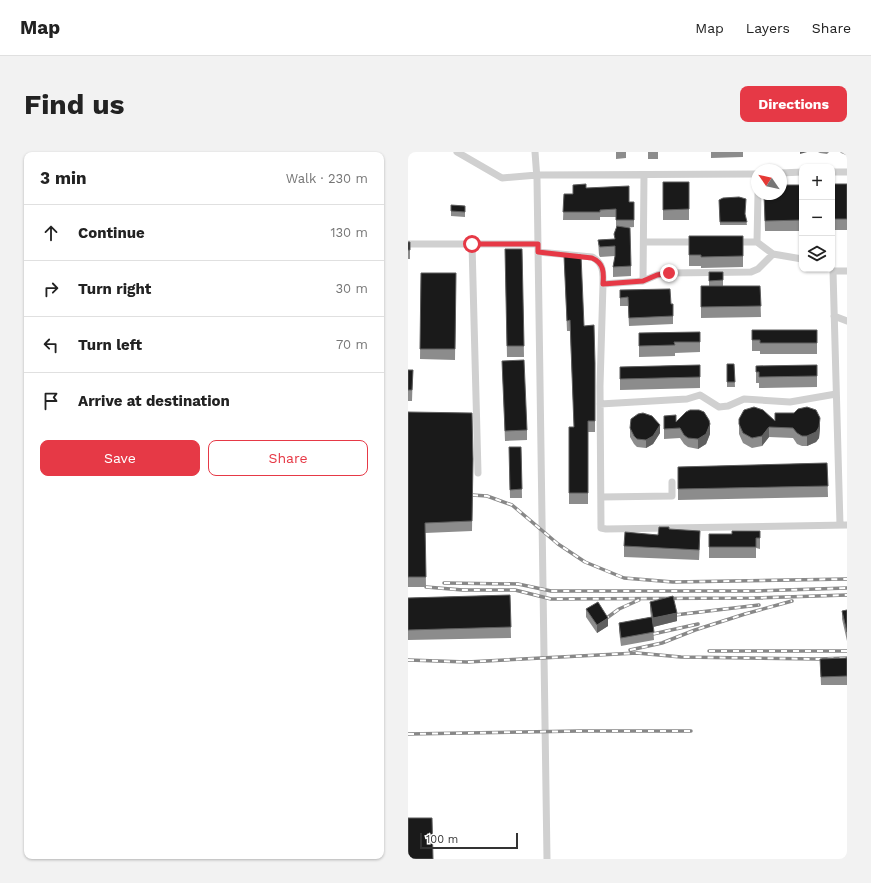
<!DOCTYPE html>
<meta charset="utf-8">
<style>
:root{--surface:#fff;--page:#f2f2f2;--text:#222;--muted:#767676;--line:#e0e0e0;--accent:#e63946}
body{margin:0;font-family:"Work Sans",sans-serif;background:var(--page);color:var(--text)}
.controls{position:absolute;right:12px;top:12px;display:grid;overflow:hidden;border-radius:8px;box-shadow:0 1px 3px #0004}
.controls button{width:36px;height:36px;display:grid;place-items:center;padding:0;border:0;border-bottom:1px solid var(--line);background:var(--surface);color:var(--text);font:20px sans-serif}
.compass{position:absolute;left:343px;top:12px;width:36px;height:36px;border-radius:50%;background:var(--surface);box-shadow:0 1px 3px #0004;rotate:304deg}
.scale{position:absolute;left:12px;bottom:10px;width:98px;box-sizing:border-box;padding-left:4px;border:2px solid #333;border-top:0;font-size:11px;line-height:14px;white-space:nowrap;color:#333;-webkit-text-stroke:3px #fff;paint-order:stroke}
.stop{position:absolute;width:12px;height:12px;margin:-9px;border:3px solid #e63946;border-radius:50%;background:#fff}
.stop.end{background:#e63946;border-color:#fff;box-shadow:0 1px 4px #0008}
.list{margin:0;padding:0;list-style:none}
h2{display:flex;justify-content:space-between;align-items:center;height:52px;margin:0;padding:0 16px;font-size:17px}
h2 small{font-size:13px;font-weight:400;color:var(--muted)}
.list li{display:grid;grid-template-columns:26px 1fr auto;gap:12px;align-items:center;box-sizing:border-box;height:56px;padding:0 16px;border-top:1px solid var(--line)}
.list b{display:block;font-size:15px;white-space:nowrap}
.list em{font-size:13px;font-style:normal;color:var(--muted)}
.actions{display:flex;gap:8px;padding:12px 16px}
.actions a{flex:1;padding:9px 0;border:1px solid var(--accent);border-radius:8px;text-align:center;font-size:14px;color:var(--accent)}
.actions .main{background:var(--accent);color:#fff}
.icon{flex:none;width:22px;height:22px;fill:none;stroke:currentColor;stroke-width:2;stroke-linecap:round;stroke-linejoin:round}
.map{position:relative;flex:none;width:439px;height:707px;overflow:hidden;border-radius:8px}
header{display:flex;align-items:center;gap:24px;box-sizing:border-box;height:56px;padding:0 20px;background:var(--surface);border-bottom:1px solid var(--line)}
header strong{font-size:19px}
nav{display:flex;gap:22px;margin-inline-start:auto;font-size:14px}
.intro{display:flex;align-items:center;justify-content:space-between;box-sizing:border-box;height:96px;padding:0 24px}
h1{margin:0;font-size:28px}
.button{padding:10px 18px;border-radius:8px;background:var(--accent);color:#fff;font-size:14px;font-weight:700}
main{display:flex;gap:24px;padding:0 24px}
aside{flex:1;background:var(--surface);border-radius:8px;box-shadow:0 1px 3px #0004}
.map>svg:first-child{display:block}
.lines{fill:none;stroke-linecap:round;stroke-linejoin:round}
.minor{stroke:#d0d0d0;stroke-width:7}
.rail-casing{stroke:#888;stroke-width:3.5}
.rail{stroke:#fff;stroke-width:2;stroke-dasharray:6;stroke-linecap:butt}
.wall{fill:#8c8c8c}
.shaded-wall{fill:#5f5f5f}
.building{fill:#1a1a1a;stroke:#5f5f5f}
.route{stroke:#e63946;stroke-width:5}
</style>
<header>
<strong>Map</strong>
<nav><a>Map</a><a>Layers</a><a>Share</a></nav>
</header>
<div class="intro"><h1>Find us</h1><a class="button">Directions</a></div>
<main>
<aside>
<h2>3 min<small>Walk · 230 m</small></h2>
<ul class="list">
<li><svg class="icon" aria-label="ahead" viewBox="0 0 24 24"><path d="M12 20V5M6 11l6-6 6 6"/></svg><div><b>Continue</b></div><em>130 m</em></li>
<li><svg class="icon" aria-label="right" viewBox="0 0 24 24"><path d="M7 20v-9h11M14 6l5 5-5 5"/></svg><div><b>Turn right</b></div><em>30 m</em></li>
<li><svg class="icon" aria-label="left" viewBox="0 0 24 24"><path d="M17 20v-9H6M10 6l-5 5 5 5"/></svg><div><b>Turn left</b></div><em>70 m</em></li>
<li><svg class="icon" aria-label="arrive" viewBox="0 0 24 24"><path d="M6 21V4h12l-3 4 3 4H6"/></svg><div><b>Arrive at destination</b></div></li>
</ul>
<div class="actions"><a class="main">Save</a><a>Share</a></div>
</aside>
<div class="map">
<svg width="439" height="707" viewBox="0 0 439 707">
<rect width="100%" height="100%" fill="#fff"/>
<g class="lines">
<!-- minor -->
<path class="minor" d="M49,0L94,26L129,23L349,22
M127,0L129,27L139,707
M424,20H439
M373,21L394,20
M236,23L235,129L195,132L192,234L193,376L198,377L439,373
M236,90H290
M326,90H349L365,102L394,107
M349,90L350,42
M0,92H130
M64,92L70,321
M130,100L184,105C196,111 195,121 195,132
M235,129L249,123L261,121L343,120L350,117L365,102
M426,164L439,169
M192,252L279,247L292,243L311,255L320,254L336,247L382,250L428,242
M193,345L264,344V330
M432,373L425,119H439"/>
<defs>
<path id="rail" d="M64,343L79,344L104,353L150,392L177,410L216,426L265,430L439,427
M36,431L110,432L143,439H348L439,436
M18,435L55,438H107L143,447L346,446L439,443
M267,463L351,453
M196,468L211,457L231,448
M245,482L290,472
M222,498L254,491L287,478L337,462L384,449
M301,499H439
M0,508L59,510L229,501L273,505L410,507L439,506
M0,582L172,579H283"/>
</defs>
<!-- rail casing -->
<use href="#rail" class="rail-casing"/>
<!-- rail -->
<use href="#rail" class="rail"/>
</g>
<!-- wall -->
<path class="wall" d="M208,0H218V6L208,7Z
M240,0H250V7H240Z
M303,0H335V5L303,6Z
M410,0H421L419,2L412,1Z
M432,0H439V2L438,3L433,1Z
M255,30L281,57V68H255Z
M424,32H439V78H424Z
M394,33V79H357L356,42Z
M178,36L221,50H226V75L216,76L223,114V124L205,125V115L207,104L192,105L191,103L190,88L207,87L208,76V65H192V68H155L156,42H165Z
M311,48L337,63L339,73H312Z
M43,53L57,54V65L43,64Z
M335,84V115L293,116V114H281V103Z
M0,90H2V107H0Z
M97,97H114L116,205H99Z
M156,104L187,211V280H180V352H161V275H166L162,179H159Z
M301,120H315V134H301Z
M13,121H48L47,208L12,207Z
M293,134H352L353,165L293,166Z
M212,138L263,152H265V172L221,174L220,154H212Z
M344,178H409V202H352V199H344Z
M292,180V200L267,201V204L231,205V181Z
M94,209L119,278V288L97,289Z
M319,212H326L327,235H319Z
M292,213V236L212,238V215Z
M409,213V235L351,236V231H348V214Z
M0,218H5L4,249H0Z
M0,260L65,307L64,379L17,381L18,435H0Z
M256,264L268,270L302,282L298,292L290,297L280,295L276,292L272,286L256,287Z
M367,269L412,276L411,286L408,290L399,294H394L389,292L385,286L361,285L354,294L344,296L335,291L331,282V272Z
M222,276L252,281L245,292L238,296L229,295L226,292L222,285Z
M101,295H113L114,346H102Z
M419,311L420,345L270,348V315Z
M261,377L292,389L291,408L216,405V394L250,383Z
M352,379V397L348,396V406H301V382H324Z
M102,443L103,486L0,488V446Z
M242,450L269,469L245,475L246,488L213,494L211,479V471L243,465L242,458Z
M178,457L200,474L189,481L178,465Z
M439,458V489L434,467V459Z
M439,506V533H413L412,507Z"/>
<!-- shaded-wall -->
<path class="shaded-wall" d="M392,0H399L392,2Z
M412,266V276L411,286L408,290L399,294V284Z
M302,272V282L298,292L290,297V287Z
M252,273V281L245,292L238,296V288Z
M361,275V285L354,294V284Z
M269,461V469L245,475V466Z
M200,466V474L189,481V473Z"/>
<!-- building -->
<path class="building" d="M255,30H281V57L255,58Z
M178,32V36L221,34V50H226V68H208V57L192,58V60H155L156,42H165V33Z
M424,32H439V67H424Z
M373,33H394V68L357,69L356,42H373Z
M331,45L338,47L337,62L339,70H312L311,48L315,46Z
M43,53L57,54V60L43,59Z
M209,74L222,76L223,114L205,115L207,104V94L192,95L191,93L190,88L207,87L206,82Z
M281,84H335V104L293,105V103H281Z
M0,90H2V98H0Z
M97,97H114L116,194H99Z
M173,103L176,174L186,173L187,211V269H180V341H161V275H166L162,168L159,169L156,104Z
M301,120H315V128L301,129Z
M13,121H48L47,197H12Z
M293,134H352L353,154L293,155Z
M262,137L263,152H265V164L221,166L220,145L212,146V138Z
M344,178H409V191H352V188H344Z
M292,180V190H266L267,193L231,194V181Z
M116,208L119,278L97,279L94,209Z
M319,212H326L327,230H319Z
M292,213V225L212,227V215Z
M409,213V224L351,225V220H348V214Z
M0,218H5L4,238H0Z
M346,255L355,258L367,269V261H386L390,257L399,255L408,258L412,266L411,275L408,280L399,284H394L389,281L385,276L361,275L354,284L344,286L335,281L331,272V267L336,258Z
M282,258H291L296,260L301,268L302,272L298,282L290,287L280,286L276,283L272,276L256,277V264L268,263V270L278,260Z
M0,260L64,261L65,307L64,369L17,371L18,425H0Z
M235,261L244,264L252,273L245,284L238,288L229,287L226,284L222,276L223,267L230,262Z
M101,295H113L114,337L102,338Z
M419,311L420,334L270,337V315Z
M251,375H261V377L292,379L291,398L216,394L217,380L250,383Z
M324,379H352V386H348V395H301V382H324Z
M102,443L103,475L0,478V446Z
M265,444L269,461L245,466L242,450Z
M190,450L200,466L189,473L178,457Z
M439,458V480L434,459Z
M244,465L246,480L213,486L211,471Z
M439,506V524L413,525L412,507Z
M0,666H24L25,707H0Z"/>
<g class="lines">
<!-- route -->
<path class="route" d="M64,92H130V100L184,106C196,111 196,121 195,132L235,129L249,123L261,121"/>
</g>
</svg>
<div class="controls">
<button>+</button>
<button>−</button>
<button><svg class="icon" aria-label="layers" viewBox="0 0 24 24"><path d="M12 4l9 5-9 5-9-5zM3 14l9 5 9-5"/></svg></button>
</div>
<svg class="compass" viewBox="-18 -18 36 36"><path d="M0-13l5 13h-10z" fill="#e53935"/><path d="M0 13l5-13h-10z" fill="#767676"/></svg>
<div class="scale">100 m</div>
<div class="stop" style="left:64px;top:92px"></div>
<div class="stop end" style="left:261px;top:121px"></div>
</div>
</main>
